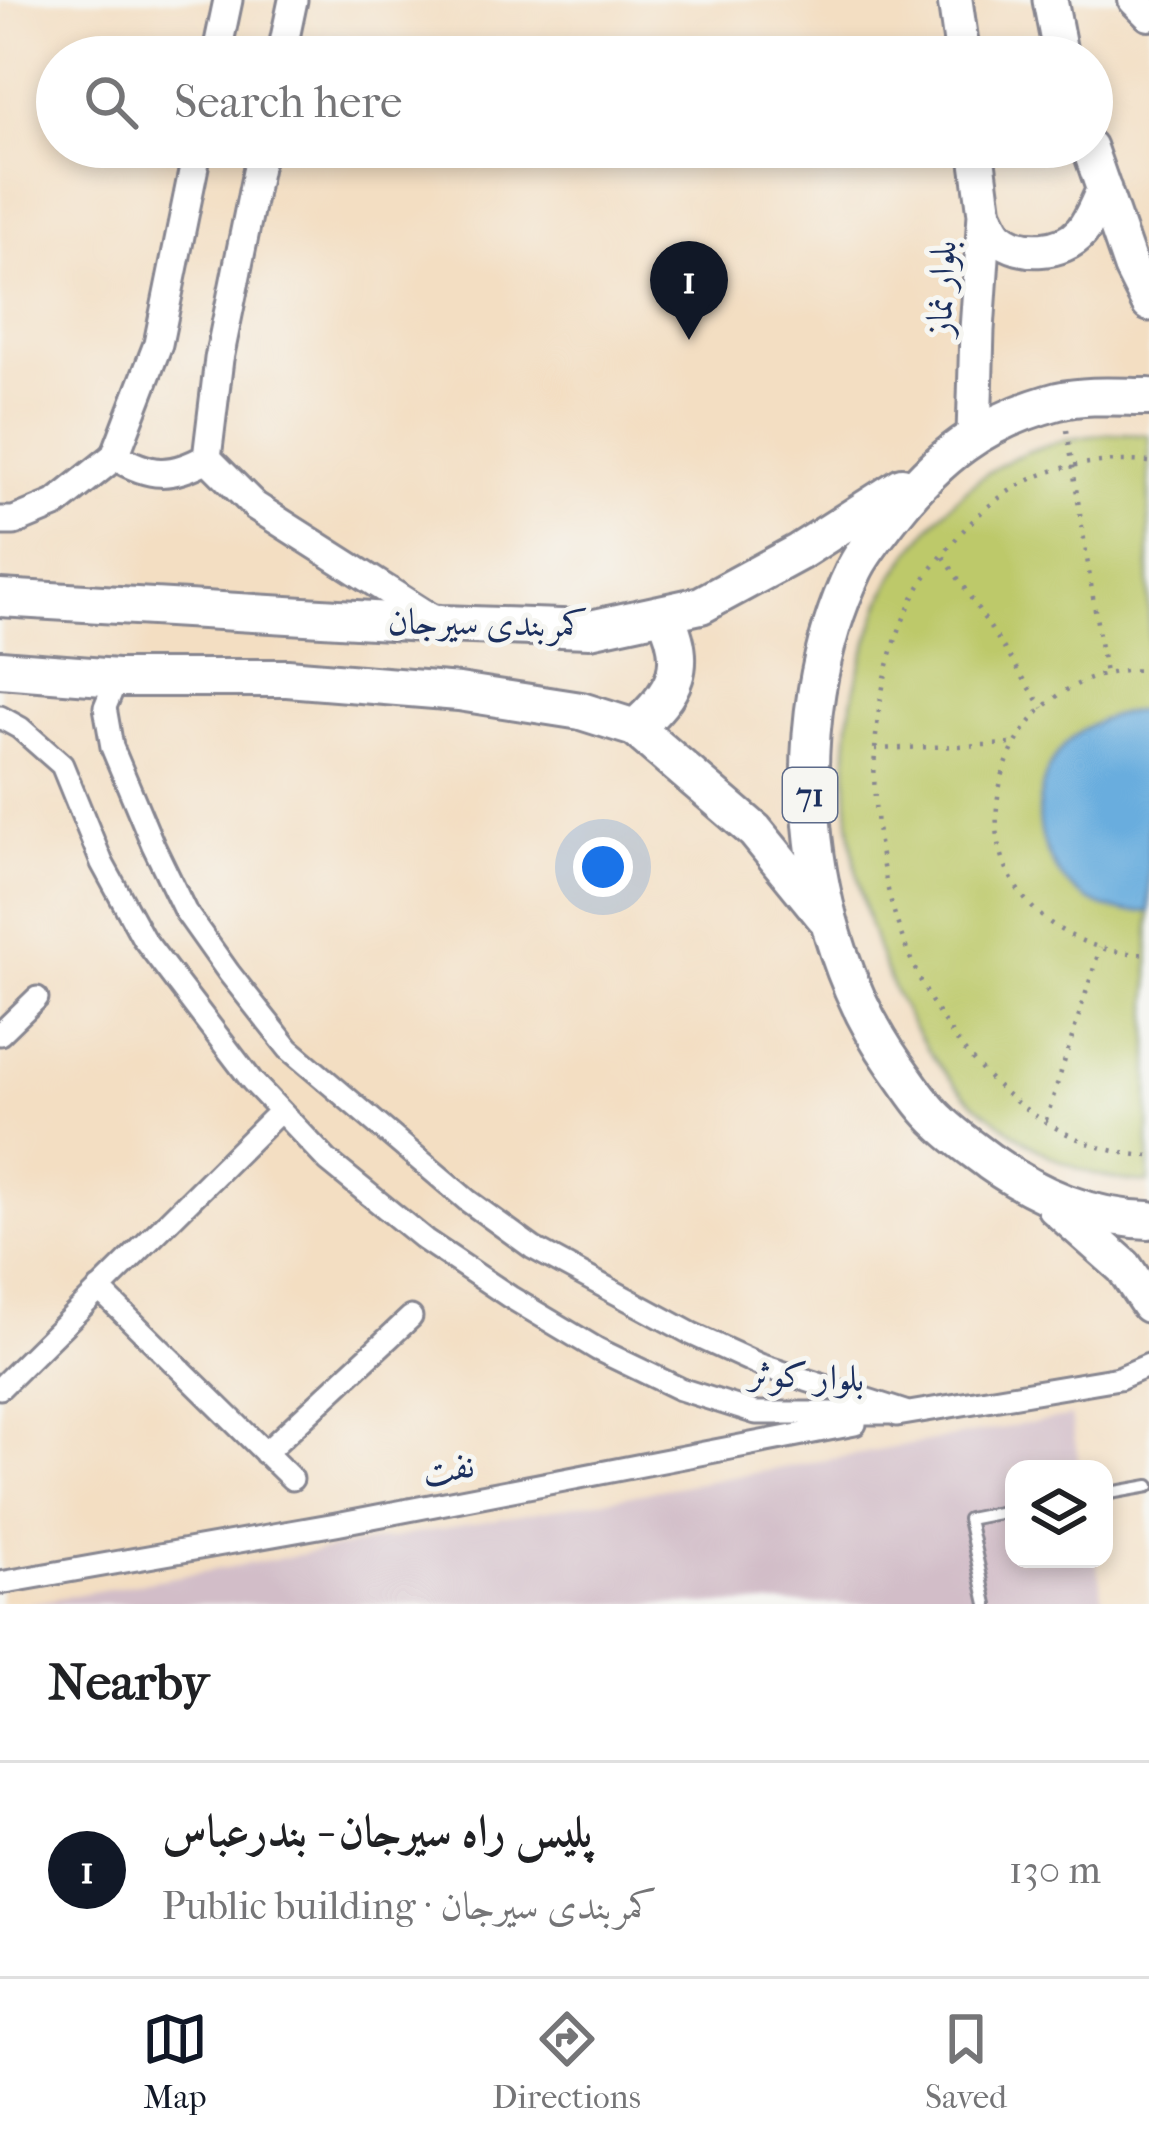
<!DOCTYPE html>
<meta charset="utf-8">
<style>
:root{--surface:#fff;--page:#f6f6f6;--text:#202124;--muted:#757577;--line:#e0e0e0;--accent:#111827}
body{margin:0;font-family:"IM FELL French Canon",Amiri,serif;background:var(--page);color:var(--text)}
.controls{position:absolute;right:36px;bottom:36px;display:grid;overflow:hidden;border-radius:24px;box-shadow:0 6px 18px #0003}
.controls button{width:108px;height:108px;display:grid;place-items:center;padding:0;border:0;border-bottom:3px solid var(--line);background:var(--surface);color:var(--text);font:60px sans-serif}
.you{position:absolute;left:603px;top:867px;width:42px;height:42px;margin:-30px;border:9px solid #fff;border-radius:50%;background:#1a73e8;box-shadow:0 0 0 18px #1a73e833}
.badge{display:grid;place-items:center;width:78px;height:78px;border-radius:50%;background:var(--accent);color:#fff;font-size:39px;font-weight:700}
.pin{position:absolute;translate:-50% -99px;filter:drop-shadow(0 3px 6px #0008)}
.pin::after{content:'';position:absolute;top:63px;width:42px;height:36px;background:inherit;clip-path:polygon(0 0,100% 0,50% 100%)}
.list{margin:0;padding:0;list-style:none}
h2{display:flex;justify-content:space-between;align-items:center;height:156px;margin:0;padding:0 48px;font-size:51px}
h2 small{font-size:39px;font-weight:400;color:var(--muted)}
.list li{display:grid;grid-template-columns:78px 1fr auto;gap:36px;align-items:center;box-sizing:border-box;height:216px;padding:0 48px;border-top:3px solid var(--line)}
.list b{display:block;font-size:45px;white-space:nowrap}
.list p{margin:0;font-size:39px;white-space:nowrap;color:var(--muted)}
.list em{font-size:39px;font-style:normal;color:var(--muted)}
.icon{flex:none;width:66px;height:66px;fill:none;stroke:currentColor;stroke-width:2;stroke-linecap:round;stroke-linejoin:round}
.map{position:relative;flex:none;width:1149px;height:1604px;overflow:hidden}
.search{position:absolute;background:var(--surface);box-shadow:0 6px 18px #0003;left:36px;right:36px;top:36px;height:132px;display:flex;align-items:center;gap:30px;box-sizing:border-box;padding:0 42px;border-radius:66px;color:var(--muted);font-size:45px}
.sheet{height:372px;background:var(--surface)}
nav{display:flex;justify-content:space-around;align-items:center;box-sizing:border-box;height:168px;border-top:3px solid var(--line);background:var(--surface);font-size:33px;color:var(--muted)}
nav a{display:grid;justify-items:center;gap:6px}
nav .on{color:var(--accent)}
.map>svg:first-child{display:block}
.industrial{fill:#d2bdc8}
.green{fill:#bdc96b;stroke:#6c7c64;stroke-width:3}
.water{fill:#69adde;stroke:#426e9e;stroke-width:3}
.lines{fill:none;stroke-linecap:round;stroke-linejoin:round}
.service-casing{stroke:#878690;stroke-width:16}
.minor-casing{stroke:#878690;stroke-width:27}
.tertiary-casing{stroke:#878690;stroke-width:33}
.secondary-casing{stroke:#878690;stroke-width:36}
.primary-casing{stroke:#878690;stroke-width:39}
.trunk-casing{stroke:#878690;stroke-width:42}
.path{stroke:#878690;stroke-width:4.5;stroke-dasharray:3 9;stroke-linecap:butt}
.service{stroke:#fff;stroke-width:10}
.minor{stroke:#fff;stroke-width:21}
.tertiary{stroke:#fff;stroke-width:27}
.secondary{stroke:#fff;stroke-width:30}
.primary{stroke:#fff;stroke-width:33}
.trunk{stroke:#fff;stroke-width:36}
.labels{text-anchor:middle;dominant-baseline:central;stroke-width:10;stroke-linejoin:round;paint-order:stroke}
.shield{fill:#f6f6f2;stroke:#5d6b8a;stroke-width:3}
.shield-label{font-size:33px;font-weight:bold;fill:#1b2f5e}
.street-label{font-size:36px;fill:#1b2f5e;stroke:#f6f6f2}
</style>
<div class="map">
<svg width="1149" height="1604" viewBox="0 0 1149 1604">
<rect width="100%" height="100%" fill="#f6f6f2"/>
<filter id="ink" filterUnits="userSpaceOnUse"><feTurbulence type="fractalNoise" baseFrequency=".00833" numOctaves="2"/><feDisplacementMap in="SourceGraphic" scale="24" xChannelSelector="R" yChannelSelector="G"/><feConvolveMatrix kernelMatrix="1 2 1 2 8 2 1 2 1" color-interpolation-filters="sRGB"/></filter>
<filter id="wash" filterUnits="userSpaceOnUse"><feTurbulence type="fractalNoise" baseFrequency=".004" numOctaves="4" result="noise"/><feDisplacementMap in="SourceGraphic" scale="48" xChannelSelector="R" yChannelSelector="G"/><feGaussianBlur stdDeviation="2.7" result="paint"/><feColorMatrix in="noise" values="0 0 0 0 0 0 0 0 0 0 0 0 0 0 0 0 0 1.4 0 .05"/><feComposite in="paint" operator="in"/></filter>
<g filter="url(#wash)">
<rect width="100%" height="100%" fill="#f3dec2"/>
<!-- industrial -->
<path class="industrial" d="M1071,1416L1080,1469H1014V1559H1096L1104,1604H24Z"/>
<!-- green -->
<path class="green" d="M1110,434L1149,435V1183C1098,1181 1056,1163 1015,1134C998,1121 980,1109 965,1095C876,1006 836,846 849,724C852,691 862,658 873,627C877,613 882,598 889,585C897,569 909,554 920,540C973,471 1023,441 1110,434Z"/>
<!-- water -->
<path class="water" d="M1136,711L1149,712V911C1020,924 991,731 1136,711Z"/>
</g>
<g filter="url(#ink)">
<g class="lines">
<defs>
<path id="service" d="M1104,1494L1149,1486
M987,1604L968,1519L1014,1510"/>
<path id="minor" d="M0,717L20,728L62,765L102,863L143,938L252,1081L328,1161L425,1240L510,1297L597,1349L680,1389L756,1413H908L760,1365L692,1334L533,1248L468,1201L289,1049L229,973L185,911L153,845L112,747L105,707L117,678
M0,1034L37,998
M99,1289L292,1479
M0,1388L280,1111
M897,1415L1119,1378L1149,1365
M265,1453L411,1317
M0,1583L336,1524L855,1424"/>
<path id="tertiary" d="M216,57L228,0
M281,57L293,0
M262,147L219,359L207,458L255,506L437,622
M115,456C150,477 171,478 207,458
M0,521H14L55,504L115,456L158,344L198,147"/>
<path id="secondary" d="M1134,0L1149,15"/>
<path id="primary" d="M955,0L963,57
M1050,0L1061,57
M1089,147L1131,268L1149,304
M985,214C989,221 993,233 1000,238C1021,256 1063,253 1081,232C1091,221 1097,203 1104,189
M974,435L977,330L985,214L976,147"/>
<path id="trunk" d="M1149,397C1120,397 1087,394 1058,401C983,421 937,457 890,518C878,534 863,551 854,570C782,719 800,930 895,1065C909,1084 922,1106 940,1122C955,1137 973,1149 990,1162C1038,1196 1089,1218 1149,1220
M0,598L441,624L590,629L701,605L799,552L902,486
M0,669L117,678H287L459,692L581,711L635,728L755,831L825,917
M635,728C675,693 690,665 665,615
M1055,1206L1124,1267L1149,1304"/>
</defs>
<!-- service casing -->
<use href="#service" class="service-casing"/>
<!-- minor casing -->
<use href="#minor" class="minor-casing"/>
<!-- tertiary casing -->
<use href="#tertiary" class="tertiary-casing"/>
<!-- secondary casing -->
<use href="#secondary" class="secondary-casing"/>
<!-- primary casing -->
<use href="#primary" class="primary-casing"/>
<!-- trunk casing -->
<use href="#trunk" class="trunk-casing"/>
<!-- path -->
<path class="path" d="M1067,430L1105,674
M1149,462C1061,456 1004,479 949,547C936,563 921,581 912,600C835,758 878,1001 1023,1107C1062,1135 1101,1153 1149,1156
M944,557L1043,708
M1149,671C1001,660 936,864 1068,934C1094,948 1120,955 1149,953
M875,749L1013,744
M1046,1120L1100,948"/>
<!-- service -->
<use href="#service" class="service"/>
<!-- minor -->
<use href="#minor" class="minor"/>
<!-- tertiary -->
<use href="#tertiary" class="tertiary"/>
<!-- secondary -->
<use href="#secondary" class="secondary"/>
<!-- primary -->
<use href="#primary" class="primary"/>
<!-- trunk -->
<use href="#trunk" class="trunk"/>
</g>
</g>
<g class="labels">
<!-- shield labels -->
<rect class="shield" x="783" y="768" width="54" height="54" rx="9"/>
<g class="shield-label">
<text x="810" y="795">71</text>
</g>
<!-- street labels -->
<g class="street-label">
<text transform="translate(941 288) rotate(-87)">بلوار نماز</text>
<text transform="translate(488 623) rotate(1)">کمربندی سیرجان</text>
<text transform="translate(807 1376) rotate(3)">بلوار کوثر</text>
<text transform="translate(448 1469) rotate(-11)">نفت</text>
</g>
</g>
</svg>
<div class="controls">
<button><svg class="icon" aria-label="layers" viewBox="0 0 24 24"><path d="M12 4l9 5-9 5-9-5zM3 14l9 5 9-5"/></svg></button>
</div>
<div class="you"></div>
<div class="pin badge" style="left:689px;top:340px">1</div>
<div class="search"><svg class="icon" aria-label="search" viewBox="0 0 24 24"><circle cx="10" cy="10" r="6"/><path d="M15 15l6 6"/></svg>Search here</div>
</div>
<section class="sheet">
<h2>Nearby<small></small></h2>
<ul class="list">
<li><span class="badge">1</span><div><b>پلیس راه سیرجان - بندرعباس</b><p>Public building · کمربندی سیرجان</p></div><em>130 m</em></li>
</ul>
</section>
<nav>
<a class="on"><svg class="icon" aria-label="map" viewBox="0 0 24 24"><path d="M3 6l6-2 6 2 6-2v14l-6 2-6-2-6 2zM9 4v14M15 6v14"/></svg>Map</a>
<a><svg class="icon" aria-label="directions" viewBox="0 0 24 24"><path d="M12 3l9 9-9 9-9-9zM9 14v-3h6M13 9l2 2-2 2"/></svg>Directions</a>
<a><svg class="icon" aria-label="saved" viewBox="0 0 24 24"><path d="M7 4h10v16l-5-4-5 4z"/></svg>Saved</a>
</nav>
